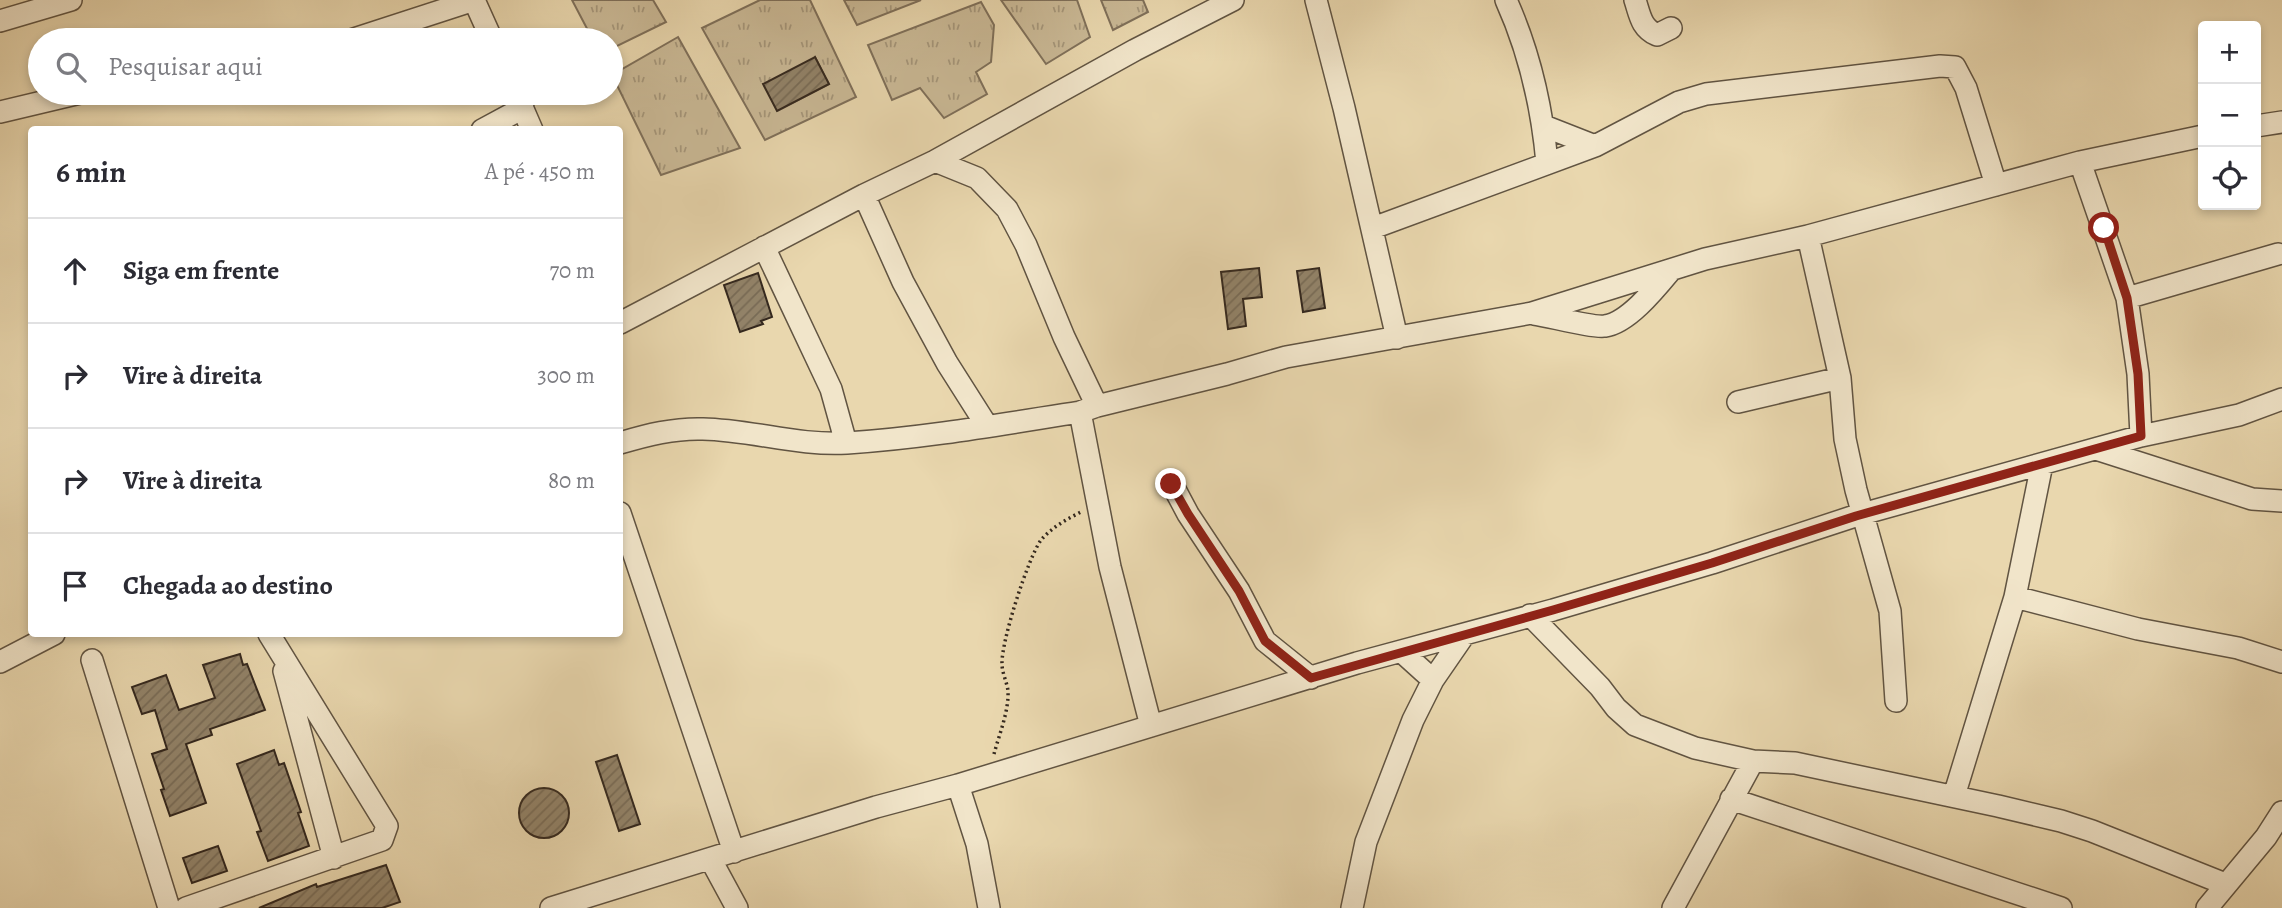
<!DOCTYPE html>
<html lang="pt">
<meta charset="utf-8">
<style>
:root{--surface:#fff;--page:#f2f2f3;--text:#2b2b33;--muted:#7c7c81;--line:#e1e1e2}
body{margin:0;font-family:Alegreya,serif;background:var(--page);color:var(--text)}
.controls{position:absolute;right:21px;top:21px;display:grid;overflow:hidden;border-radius:7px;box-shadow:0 4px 10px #0003}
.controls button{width:63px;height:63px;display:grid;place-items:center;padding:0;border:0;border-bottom:2px solid var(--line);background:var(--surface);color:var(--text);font:35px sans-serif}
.stop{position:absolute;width:21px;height:21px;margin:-16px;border:5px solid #8f2418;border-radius:50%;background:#fff}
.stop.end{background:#8f2418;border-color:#fff;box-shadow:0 2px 7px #0008}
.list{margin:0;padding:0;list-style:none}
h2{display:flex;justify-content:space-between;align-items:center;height:91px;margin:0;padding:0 28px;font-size:30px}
h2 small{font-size:23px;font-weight:400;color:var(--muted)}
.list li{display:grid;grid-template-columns:46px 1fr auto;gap:21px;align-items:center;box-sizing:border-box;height:105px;padding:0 28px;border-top:2px solid var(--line)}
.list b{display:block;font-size:26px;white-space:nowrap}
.list em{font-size:23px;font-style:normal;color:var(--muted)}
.icon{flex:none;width:38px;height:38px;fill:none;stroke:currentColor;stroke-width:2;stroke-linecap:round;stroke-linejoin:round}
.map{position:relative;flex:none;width:2282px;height:908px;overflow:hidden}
.search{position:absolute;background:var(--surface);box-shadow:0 4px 10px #0003;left:28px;top:28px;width:595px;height:77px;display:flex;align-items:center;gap:18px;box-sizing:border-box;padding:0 24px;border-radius:38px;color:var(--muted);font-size:26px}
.panel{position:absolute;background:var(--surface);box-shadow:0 4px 10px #0003;left:28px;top:126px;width:595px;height:511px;border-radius:7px}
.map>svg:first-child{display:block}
.grass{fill:url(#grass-tufts);stroke:#7f705a;stroke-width:2;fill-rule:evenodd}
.building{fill:url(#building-hatch);stroke:#34281e;stroke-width:2}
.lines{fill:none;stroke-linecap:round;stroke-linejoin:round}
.minor-casing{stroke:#615442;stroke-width:24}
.path{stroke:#34281e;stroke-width:3.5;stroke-dasharray:2 3.5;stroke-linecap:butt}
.minor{stroke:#f1e5ca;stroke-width:21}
.route{stroke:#8f2418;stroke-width:9}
</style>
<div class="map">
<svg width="2282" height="908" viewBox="0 0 2282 908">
<defs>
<pattern id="grass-tufts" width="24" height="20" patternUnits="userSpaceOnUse" patternTransform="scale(1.75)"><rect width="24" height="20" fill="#cab996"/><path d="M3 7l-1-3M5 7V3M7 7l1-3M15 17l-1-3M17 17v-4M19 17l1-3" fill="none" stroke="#a5967a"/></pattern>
<pattern id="building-hatch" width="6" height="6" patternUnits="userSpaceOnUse" patternTransform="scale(1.75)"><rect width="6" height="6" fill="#928369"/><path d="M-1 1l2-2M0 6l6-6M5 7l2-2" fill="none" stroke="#786b56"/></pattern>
</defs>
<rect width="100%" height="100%" fill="#e9d7ae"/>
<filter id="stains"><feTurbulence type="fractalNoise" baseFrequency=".00286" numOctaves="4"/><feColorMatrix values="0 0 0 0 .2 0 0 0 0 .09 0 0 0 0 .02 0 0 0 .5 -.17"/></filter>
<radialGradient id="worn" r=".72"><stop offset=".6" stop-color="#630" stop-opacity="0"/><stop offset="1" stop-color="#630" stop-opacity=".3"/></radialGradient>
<!-- grass -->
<path class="grass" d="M572,0H653L666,22L611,49V40H593Z
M760,0H810L856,97L765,140L702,28ZM815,57L829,84L777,111Z
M844,0H921L857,25Z
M1001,0H1077L1090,37L1046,64Z
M1101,0H1143L1148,12L1113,30Z
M981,2L994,25L991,62L976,72L987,94L944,118L920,88L892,100L868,45Z
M678,37L740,148L661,175L612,75Z"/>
<!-- building -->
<path class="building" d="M815,57L829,84L777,111L763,84Z
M1259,268L1262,297L1243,299L1246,326L1228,329L1221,272Z
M1319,268L1325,308L1303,312L1297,271Z
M758,273L772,317L761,321L763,324L740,332L724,285Z
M240,654L243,665L247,664L265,710L210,729L212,735L186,744L206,803L170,816L161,790L164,789L152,754L167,749L155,710L142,714L132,687L166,675L179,710L215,698L203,665Z
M274,750L279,765L284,763L301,812L298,813L309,846L268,861L257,832L261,831L237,764Z
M617,755L640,824L619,831L596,762Z
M519 813a25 25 0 1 1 50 0a25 25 0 1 1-50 0Z
M218,846L227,871L192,883L183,858Z
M386,865L400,902L382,908H259L316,884L317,887Z"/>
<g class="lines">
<defs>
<path id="minor" d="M474,0L492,40
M1316,0L1344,108L1397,338
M1506,0C1529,51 1542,107 1547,163
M1635,0C1640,15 1641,28 1657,35L1671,28
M0,21L71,0
M351,40L474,0
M516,93L532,130
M0,112L80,93
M1544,126L1595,146
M2256,126L2282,122
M482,130L523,108
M935,161L977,178L1007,209L1026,245L1064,337L1097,406
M2080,162L2127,298L2138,374L2141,436
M864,195L903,282L947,363L987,426
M1373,228L1595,146L1679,102L1706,94L1940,66L1955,67L1966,88L1996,185
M1808,236L1840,378L1845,439L1856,490L1890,611L1896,701
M764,247L831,389L846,443
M2127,298L2278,254
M1534,314C1549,316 1593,328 1605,326C1628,323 1656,288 1671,270
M620,323L864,195L935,161L1135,50L1233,0
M1738,402L1840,378
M1080,412L1110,567L1151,726
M620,443C647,435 674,428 703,429C752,430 798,446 847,443C925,438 1003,424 1080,412L1097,406L1227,374L1286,357L1532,313L1705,259L1808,236L2080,162L2203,136
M2096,449L2252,499L2282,501
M1172,484L1188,514L1239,591L1265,641L1311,678
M620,513L734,852
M2015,597L2042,464
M1530,615L1600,687L1616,708L1635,725L1695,748L1753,761L1795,763L1998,806L2061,821L2092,831L2225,884
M1402,652L1433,680
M92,660L169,908
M0,662L54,634
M284,671L334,858
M958,785L977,844L989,908
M1954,796L2015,597L2138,629L2238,648L2282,662
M1731,799L2061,908
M711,860L737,908
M186,908L382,840L387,826L269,634
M551,908L876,807L958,785L1357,663L1553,610L1712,563L1855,516L2141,436L2239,415L2282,399
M1352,908L1366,842L1413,720L1433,680L1464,635
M1673,908L1753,761
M2207,908L2266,837L2282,812"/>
</defs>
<!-- minor casing -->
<use href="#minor" class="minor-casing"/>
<!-- path -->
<path class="path" d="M994,754C999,735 1009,711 1008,691C1007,682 1002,673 1002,664C1001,642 1028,558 1041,540C1051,528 1067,519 1081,512"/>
<!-- minor -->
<use href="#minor" class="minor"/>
</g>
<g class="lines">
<!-- route -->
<path class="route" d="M1171,484L1188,514L1239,591L1265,641L1311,678L1553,610L1712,563L1856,516L2141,436L2138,374L2127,298L2104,228"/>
</g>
<rect width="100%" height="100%" filter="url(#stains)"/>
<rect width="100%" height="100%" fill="url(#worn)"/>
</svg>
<div class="controls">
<button>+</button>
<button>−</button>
<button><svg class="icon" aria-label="locate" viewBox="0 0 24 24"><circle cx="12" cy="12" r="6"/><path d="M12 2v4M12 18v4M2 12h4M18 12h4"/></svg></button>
</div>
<div class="stop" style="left:2104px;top:228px"></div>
<div class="stop end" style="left:1171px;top:484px"></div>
<div class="search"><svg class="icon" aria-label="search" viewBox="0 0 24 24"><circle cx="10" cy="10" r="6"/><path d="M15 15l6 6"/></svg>Pesquisar aqui</div>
<section class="panel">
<h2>6 min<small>A pé · 450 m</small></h2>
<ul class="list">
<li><svg class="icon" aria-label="ahead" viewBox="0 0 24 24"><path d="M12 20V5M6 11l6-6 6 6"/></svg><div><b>Siga em frente</b></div><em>70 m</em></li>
<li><svg class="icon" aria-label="right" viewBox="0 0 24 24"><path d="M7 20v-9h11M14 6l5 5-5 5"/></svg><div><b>Vire à direita</b></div><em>300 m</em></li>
<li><svg class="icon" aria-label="right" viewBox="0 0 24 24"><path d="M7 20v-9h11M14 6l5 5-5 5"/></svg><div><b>Vire à direita</b></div><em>80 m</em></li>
<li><svg class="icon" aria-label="arrive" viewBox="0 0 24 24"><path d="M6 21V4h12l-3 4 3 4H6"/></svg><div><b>Chegada ao destino</b></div></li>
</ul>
</section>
</div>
